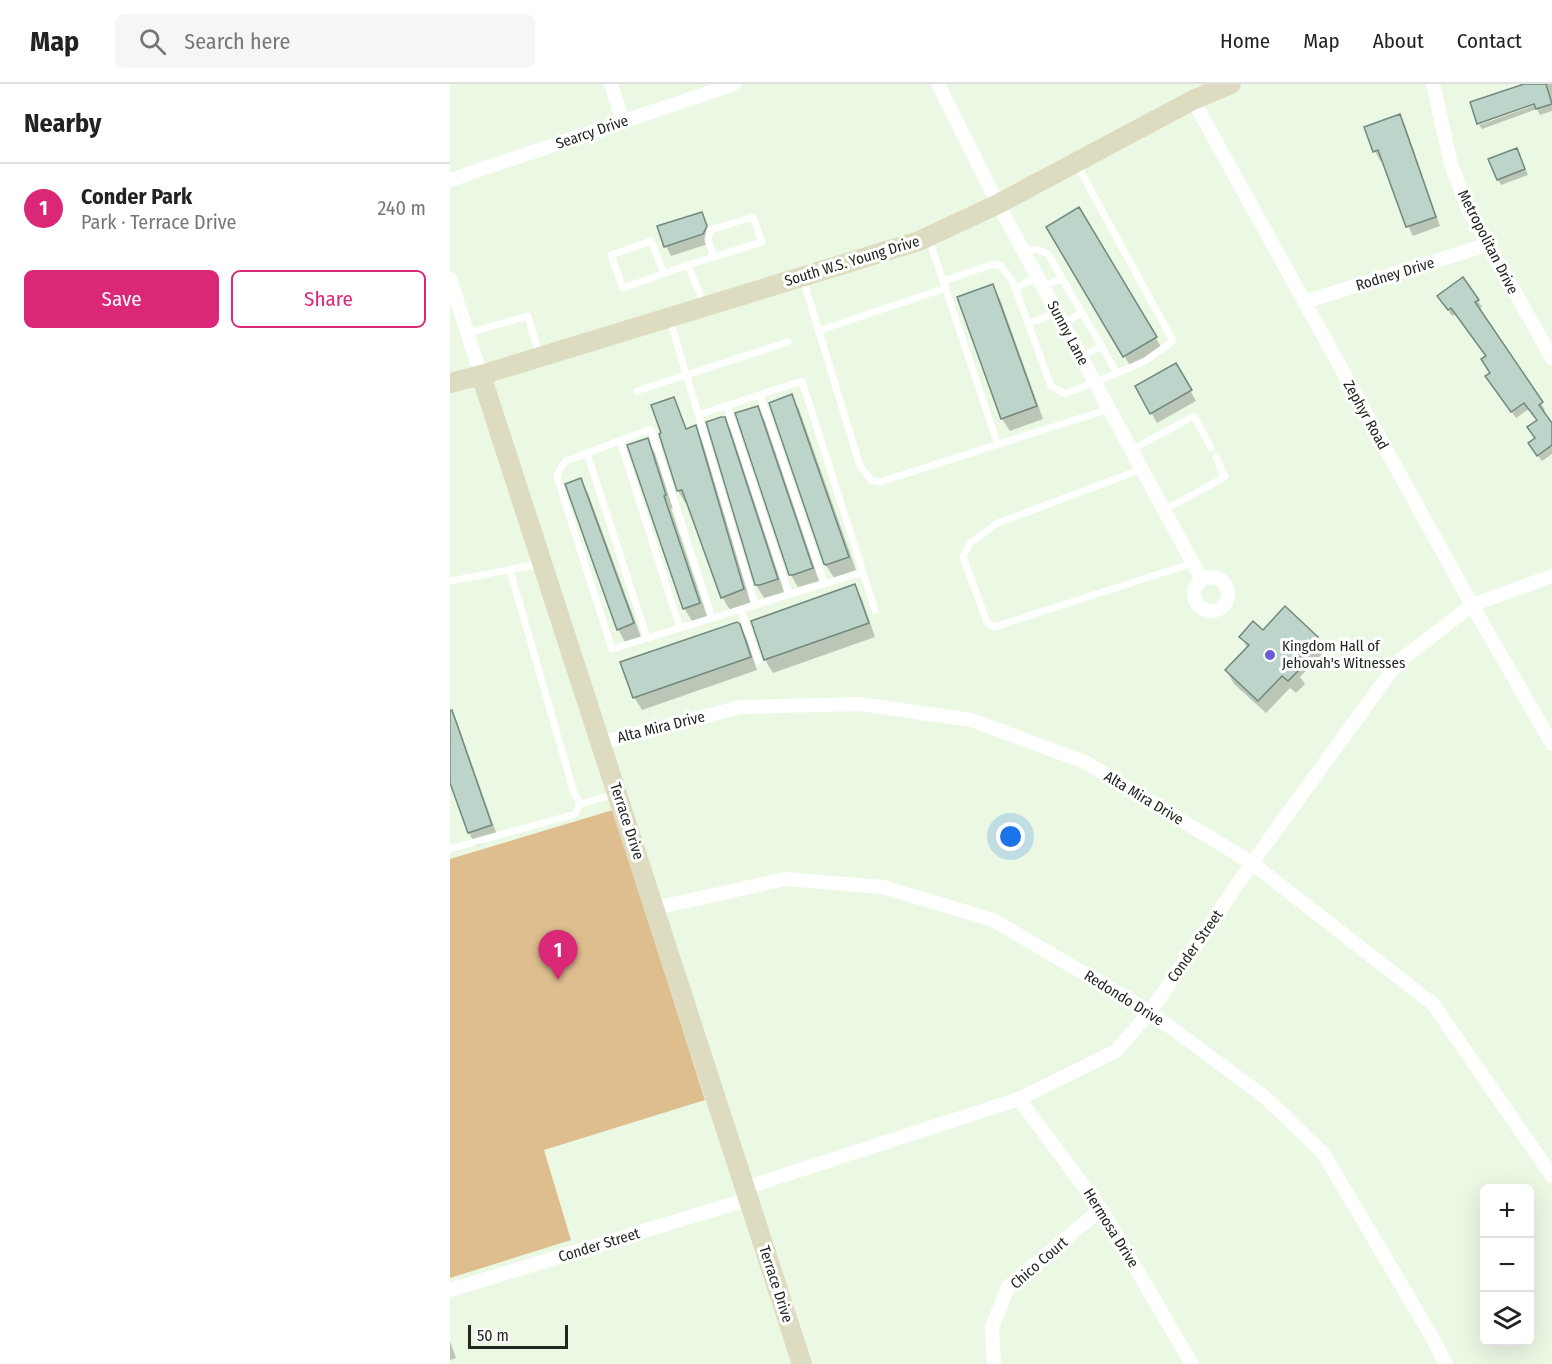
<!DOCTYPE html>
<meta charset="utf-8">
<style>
:root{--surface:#fff;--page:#f6f6f6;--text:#222;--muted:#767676;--line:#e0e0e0;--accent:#db2777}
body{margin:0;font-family:"Fira Sans Condensed",sans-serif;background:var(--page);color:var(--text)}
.controls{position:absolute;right:18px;bottom:18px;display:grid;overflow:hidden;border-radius:9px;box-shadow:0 6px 24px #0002}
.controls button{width:54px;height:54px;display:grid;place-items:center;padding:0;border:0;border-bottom:2px solid var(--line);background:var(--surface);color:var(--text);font:30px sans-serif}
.scale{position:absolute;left:18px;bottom:15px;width:100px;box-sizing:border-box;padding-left:6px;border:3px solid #222720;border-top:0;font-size:16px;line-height:21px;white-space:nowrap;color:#222720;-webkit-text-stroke:4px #fff;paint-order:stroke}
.you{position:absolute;left:561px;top:753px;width:21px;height:21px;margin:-15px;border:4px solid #fff;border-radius:50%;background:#1a73e8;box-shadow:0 0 0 9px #1a73e833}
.badge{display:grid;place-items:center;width:39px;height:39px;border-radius:50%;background:var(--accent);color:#fff;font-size:20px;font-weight:700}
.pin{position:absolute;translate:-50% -50px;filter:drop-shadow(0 2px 3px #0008)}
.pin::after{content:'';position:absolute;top:32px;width:21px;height:18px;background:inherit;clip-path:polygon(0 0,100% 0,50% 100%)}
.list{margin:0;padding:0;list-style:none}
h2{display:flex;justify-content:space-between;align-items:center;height:78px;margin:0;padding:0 24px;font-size:26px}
h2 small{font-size:20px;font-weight:400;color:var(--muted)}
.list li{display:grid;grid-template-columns:39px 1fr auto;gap:18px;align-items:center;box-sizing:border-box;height:90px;padding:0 24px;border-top:2px solid var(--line)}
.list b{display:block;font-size:22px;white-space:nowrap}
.list p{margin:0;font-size:20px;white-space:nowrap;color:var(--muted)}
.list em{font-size:20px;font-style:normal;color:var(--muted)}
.actions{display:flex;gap:12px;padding:18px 24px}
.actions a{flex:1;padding:14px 0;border:2px solid var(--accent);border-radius:9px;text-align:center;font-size:21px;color:var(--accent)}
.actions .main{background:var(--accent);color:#fff}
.icon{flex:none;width:33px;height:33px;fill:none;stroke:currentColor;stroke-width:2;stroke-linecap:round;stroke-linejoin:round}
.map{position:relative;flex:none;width:1102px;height:1280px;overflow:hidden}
header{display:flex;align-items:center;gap:36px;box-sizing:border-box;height:84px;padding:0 30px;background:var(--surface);border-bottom:2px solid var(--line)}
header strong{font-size:28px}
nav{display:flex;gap:33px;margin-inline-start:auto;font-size:21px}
.search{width:420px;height:54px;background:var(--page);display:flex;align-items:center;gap:15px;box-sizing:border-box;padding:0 21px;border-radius:9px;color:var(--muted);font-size:22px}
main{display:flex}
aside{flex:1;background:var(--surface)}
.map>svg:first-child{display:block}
.green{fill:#debe8f}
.shadow{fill:#0003}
.building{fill:#bcd4c9;stroke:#72897e;stroke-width:1.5}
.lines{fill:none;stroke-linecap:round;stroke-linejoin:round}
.lane{stroke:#fff;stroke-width:7}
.street{stroke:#fff;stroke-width:14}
.secondary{stroke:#dedcc0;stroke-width:20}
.poi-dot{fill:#695cd6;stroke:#fff;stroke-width:2}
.labels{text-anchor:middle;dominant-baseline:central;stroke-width:6;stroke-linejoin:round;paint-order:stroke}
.street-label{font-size:15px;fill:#222720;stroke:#fff}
.poi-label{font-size:15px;fill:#222720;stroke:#fff;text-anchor:start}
</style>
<header>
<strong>Map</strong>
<div class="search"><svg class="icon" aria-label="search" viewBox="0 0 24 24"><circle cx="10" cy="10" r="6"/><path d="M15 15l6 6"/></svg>Search here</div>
<nav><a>Home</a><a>Map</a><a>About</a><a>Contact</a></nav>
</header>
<main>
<aside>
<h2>Nearby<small></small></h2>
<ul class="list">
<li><span class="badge">1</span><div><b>Conder Park</b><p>Park · Terrace Drive</p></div><em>240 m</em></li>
</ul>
<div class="actions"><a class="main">Save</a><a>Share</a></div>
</aside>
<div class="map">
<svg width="1102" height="1280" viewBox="0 0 1102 1280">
<rect width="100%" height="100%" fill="#ebf8e4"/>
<!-- green -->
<path class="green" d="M163,726L255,1016L94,1066L121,1156L0,1194V775Z"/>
<!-- shadow -->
<path class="shadow" d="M1080,0H1102V27L1090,31L1087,25L1032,45L1029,41L1091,19Z
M949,32L955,41L990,142L963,152L958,142L933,76L930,77L925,67L916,44Z
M1070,71L1078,91L1051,101L1048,96Z
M628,125L713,266L682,285L598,143Z
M251,130L261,152L258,160L221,172L216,162Z
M542,202L550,215L593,335L560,347L552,335Z
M1028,217L1032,223L1028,226L1091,319L1095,326L1092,328L1102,341V370L1092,377L1084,367L1088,337L1079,325L1066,334L1041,299L1042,289L1038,273L1006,230L1002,232L993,219Z
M726,281L746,317L707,339L687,303Z
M341,312L349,325L406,486L384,494L375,480Z
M223,315L237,346L245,343L252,356L301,518L280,526L272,513L238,419L236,420L228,407Z
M307,324L315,337L369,497L348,503L340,490Z
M274,334L281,347L334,508L314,514L306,501Z
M197,356L205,369L223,424L221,425L257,532L242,537L234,524Z
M130,396L138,409L191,553L175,558L168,545Z
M404,502L412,515L425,553L323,589L315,576L303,538Z
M835,524L867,554L875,567L850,593L855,600L846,609L840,604L816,629L784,600L777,587L798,565L791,553L813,548Z
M289,541L297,555L307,586L192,626L184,613Z
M0,624L6,635L48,754L26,762L19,749L0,694Z
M0,1257L6,1274L0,1276Z"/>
<!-- building -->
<path class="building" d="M1074,0H1096L1102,20L1086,25L1084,20L1027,40L1020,18Z
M950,30L986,133L956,143L928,66L923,68L914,43Z
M1067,64L1075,85L1047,96L1038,75Z
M629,123L707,253L673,273L596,143Z
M252,128L257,142L253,150L214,163L207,142Z
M1013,193L1029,216L1025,218L1093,318L1089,321L1102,339V361L1087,372L1078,359L1085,354L1077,343L1087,336L1074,319L1061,328L1035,292L1040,289L1031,275L1036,272L1001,224L998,226L987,212Z
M543,200L587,322L551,335L507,213Z
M726,279L742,306L700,330L685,302Z
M342,310L399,473L376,481L374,480L319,319Z
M224,313L236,345L246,341L294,505L271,514L232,406L227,407L209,350L211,349L201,321Z
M308,322L363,484L343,491H339L285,329Z
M271,333H275L328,495L310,501H305L256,338Z
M198,354L216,411L214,412L250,519L233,525L177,361Z
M131,394L184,539L167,546L115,400Z
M405,500L419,539L314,576L301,537Z
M835,522L868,553L842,581L848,587L838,597L832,592L808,617L775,586L799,561L789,553L803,537L813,546Z
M287,538L290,540L301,573L183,614L170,578Z
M2,626L42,741L18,749L0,699V627Z"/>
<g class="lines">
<!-- lane -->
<path class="lane" d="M479,155L493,197L544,180L551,182L563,198L601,302L615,310L682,283L695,277L723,257L627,81
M575,169L586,165L598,170L667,289
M214,189L201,157L161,171L173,204L238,181
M353,195L410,382L421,396L430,398L659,325
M493,197L548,361
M593,203L612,194
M565,204L588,193
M254,220L238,181L312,158L303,133L260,146L258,156L264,173
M220,236L305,521L162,565L107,393L111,383L116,377L201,345L262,534
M613,239L632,229
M578,240L607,228
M368,247L496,204
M18,249L78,232L89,271
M631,273L651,262
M187,307L338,258
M310,311L374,499
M277,322L339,510
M248,331L352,297L425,526
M170,357L230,544
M681,366L744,332L761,364
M137,369L197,554
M692,385L548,439L520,459L513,473L537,538L544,543L743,479
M714,426L775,393L766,373
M60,486L124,709L130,720
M0,497L89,480
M305,521L413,488
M291,525L308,577
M0,765L125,730L130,720L165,710"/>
<!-- street -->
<path class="street" d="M161,0L173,38
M488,0L548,120L752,496
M983,0L1001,80L1017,123L1102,274
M743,16L1022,521L1102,660
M0,96L284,0
M0,195L31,291
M854,218L1037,161
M744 510a17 17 0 1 1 34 0a17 17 0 1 1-34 0Z
M151,659L291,623L410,620L521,636L635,678L802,779L983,920L1102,1092
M206,824L335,795L433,803L543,836L700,928L816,1014L873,1069L981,1251L996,1280
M569,1015L651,1125L742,1280
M295,1104L569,1015L666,967L700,928L802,779L948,578L1022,521L1102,492
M0,1206L299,1115
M544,1280L542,1243L558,1203L651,1125"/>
<!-- secondary -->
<path class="secondary" d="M31,291L352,1280
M0,299L31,291L469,157L548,120L743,16L781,0"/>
</g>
<!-- markers -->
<circle class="poi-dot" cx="820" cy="571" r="6"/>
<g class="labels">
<!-- street labels -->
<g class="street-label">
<text transform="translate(142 48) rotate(-19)">Searcy Drive</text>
<text transform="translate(1038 158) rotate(63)">Metropolitan Drive</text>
<text transform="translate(402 177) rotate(-17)">South W.S. Young Drive</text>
<text transform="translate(945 190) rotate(-17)">Rodney Drive</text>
<text transform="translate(618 249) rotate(62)">Sunny Lane</text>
<text transform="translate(916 331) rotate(61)">Zephyr Road</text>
<text transform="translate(211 643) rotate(-14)">Alta Mira Drive</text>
<text transform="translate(694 714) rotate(31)">Alta Mira Drive</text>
<text transform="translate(177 737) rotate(72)">Terrace Drive</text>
<text transform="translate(745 862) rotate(-55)">Conder Street</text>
<text transform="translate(674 914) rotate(32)">Redondo Drive</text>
<text transform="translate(661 1144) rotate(58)">Hermosa Drive</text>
<text transform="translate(149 1161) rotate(-17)">Conder Street</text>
<text transform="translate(589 1179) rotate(-41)">Chico Court</text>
<text transform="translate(326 1200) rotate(72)">Terrace Drive</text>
</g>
<!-- poi labels -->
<g class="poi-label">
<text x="832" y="562">Kingdom Hall of<tspan x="832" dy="17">Jehovah's Witnesses</tspan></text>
</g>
</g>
</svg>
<div class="controls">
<button>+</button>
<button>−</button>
<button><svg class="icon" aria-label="layers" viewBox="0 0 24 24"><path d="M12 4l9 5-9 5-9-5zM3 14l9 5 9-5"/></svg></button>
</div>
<div class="scale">50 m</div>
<div class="you"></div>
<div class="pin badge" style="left:108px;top:896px">1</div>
</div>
</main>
